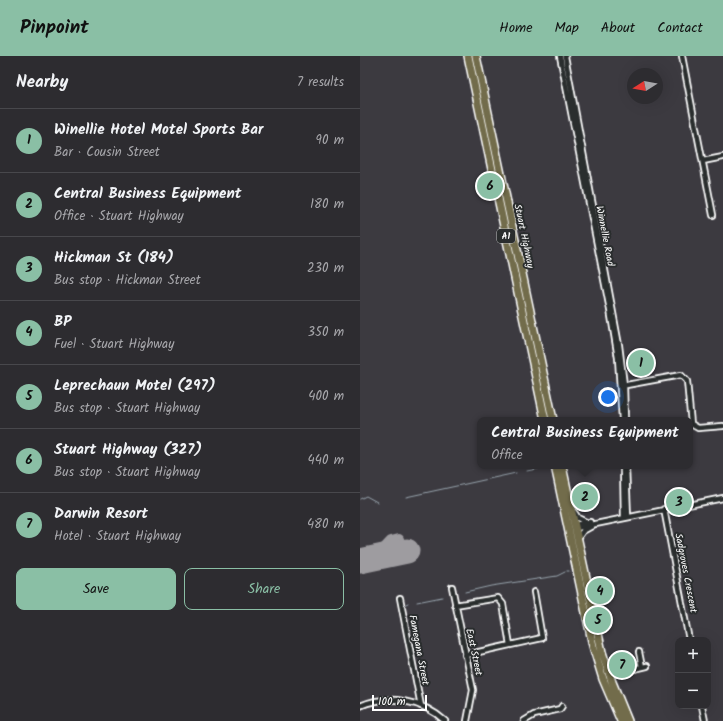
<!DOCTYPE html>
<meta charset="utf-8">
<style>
:root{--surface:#2d2c30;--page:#353438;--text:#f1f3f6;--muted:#a7a7ab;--line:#48484c;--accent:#8abfa5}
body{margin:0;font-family:Kalam,sans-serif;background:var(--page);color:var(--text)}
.controls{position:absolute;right:12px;bottom:12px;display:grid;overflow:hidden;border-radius:8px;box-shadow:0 4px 16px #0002}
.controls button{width:36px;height:36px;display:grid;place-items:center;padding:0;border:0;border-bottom:1px solid var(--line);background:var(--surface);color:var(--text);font:20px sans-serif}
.compass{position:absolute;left:267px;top:12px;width:36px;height:36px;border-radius:50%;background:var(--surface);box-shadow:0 4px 16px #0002;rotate:259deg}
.scale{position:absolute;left:12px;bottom:10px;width:55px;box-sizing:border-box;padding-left:4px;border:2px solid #fff;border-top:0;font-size:11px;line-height:14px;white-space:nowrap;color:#fff;-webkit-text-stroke:3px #2a2d2e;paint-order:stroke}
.you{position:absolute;left:248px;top:341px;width:14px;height:14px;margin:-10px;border:3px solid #fff;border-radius:50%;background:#1a73e8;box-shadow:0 0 0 6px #1a73e833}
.badge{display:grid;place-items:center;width:26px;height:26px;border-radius:50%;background:var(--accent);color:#111;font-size:13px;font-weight:700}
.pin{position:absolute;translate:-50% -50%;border:2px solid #fff;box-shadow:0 1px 4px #0006}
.popup{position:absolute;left:117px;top:361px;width:216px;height:52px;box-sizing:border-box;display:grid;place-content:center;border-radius:8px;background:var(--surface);filter:drop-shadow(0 1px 3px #0005);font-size:13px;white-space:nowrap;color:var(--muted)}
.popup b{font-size:15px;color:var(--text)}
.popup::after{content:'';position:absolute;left:50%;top:100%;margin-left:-8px;border:8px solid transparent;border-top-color:var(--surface)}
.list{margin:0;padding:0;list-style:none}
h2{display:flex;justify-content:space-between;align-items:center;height:52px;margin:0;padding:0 16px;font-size:17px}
h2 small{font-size:13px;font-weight:400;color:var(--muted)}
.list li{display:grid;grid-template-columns:26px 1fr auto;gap:12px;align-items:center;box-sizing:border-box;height:64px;padding:0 16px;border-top:1px solid var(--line)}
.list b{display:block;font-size:15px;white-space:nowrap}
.list p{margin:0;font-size:13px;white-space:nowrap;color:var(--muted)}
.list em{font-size:13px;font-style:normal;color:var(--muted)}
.actions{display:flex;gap:8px;padding:12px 16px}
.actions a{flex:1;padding:9px 0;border:1px solid var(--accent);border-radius:8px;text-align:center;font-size:14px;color:var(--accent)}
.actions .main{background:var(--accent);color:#111}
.map{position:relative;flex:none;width:363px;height:665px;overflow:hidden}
header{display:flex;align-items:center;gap:24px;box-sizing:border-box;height:56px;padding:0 20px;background:var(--accent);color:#111}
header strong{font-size:19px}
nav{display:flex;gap:22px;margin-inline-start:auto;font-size:14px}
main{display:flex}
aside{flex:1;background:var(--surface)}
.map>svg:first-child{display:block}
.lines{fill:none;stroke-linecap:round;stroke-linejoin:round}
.stream{stroke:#97a3ac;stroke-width:1}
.taxiway{stroke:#9e9ca0;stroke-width:10}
.runway{stroke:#9e9ca0;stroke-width:25}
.minor-casing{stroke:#fff;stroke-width:8}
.trunk-casing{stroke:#fff;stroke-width:10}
.minor{stroke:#2a2d2e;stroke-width:4.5}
.trunk{stroke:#726c4b;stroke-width:7}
.labels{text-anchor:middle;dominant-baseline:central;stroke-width:4;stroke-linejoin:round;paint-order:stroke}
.shield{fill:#2a2d2e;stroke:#bfc0c0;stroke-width:1}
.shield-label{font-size:9px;font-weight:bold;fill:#fff}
.street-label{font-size:10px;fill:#fff;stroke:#2a2d2e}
</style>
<header>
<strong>Pinpoint</strong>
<nav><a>Home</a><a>Map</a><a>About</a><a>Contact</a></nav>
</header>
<main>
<aside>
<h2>Nearby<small>7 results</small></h2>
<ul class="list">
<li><span class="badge">1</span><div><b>Winellie Hotel Motel Sports Bar</b><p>Bar · Cousin Street</p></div><em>90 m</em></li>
<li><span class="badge">2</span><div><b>Central Business Equipment</b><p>Office · Stuart Highway</p></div><em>180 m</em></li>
<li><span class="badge">3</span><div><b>Hickman St (184)</b><p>Bus stop · Hickman Street</p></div><em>230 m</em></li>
<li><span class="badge">4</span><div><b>BP</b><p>Fuel · Stuart Highway</p></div><em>350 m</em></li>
<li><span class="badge">5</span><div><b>Leprechaun Motel (297)</b><p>Bus stop · Stuart Highway</p></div><em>400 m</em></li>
<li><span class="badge">6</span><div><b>Stuart Highway (327)</b><p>Bus stop · Stuart Highway</p></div><em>440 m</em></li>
<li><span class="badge">7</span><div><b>Darwin Resort</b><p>Hotel · Stuart Highway</p></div><em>480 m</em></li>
</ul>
<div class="actions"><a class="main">Save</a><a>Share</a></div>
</aside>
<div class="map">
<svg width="363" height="665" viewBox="0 0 363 665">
<rect width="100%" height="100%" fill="#3c3a40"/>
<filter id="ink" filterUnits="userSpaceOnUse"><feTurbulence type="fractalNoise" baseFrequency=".025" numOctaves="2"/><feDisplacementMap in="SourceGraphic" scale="8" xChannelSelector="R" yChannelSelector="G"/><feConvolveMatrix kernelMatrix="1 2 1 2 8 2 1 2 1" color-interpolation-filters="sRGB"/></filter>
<g filter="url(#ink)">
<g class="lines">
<!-- stream -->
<path class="stream" d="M167,415L187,411
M46,441L156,417
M0,443L6,440L17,446
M207,515H209
M105,536L131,530L197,520L205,516
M57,546L82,541
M46,548L48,547"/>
<!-- taxiway -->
<path class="taxiway" d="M15,502L31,485L39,483L42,497"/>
<!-- runway -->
<path class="runway" d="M0,505L47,495"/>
<defs>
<path id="minor" d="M200,0L250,254L258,302L262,364
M205,0L259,289L264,329L265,364
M322,0L353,159
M343,105L363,101
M261,330L321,319L327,325L331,368L338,372L363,370
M263,410L264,462
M266,410L268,461
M304,453L329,584
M214,456L218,462L226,466
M215,469L230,466
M216,472L363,442
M218,482L223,475L232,470
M92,531L113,634L107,665
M40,542L61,650
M95,549L138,542L143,548L150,589
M279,596L282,611
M105,599L182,582L174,536
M249,619L287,610
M0,650C28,638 62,644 85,665
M342,650L345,665
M164,665L174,659L200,653L202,650"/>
<path id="trunk" d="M108,0L185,364
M116,0L193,364
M195,410L233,590L243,623L261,665
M202,410L242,596L252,626L268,665"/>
</defs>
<!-- minor casing -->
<use href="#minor" class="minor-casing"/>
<!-- trunk casing -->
<use href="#trunk" class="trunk-casing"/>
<!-- minor -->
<use href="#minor" class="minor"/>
<!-- trunk -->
<use href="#trunk" class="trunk"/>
</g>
</g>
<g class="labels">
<!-- shield labels -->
<rect class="shield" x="137" y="173" width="18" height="14" rx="3"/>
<g class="shield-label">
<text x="146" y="180">A1</text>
</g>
<!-- street labels -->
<g class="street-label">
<text transform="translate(164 180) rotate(78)">Stuart Highway</text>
<text transform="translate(245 180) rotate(79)">Winnellie Road</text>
<text transform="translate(326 517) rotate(79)">Sadgroves Crescent</text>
<text transform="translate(59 594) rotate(79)">Famegana Street</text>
<text transform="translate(114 596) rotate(78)">East Street</text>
</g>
</g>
</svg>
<div class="controls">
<button>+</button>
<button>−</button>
</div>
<svg class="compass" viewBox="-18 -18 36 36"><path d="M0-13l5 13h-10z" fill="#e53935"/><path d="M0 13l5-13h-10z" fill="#a7a7ab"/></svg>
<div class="scale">100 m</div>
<div class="you"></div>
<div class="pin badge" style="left:281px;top:307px">1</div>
<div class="pin badge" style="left:225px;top:441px">2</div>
<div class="popup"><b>Central Business Equipment</b>Office</div>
<div class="pin badge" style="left:319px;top:446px">3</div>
<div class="pin badge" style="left:240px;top:535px">4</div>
<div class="pin badge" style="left:238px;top:564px">5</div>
<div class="pin badge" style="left:130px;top:130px">6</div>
<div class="pin badge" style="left:262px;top:609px">7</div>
</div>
</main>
